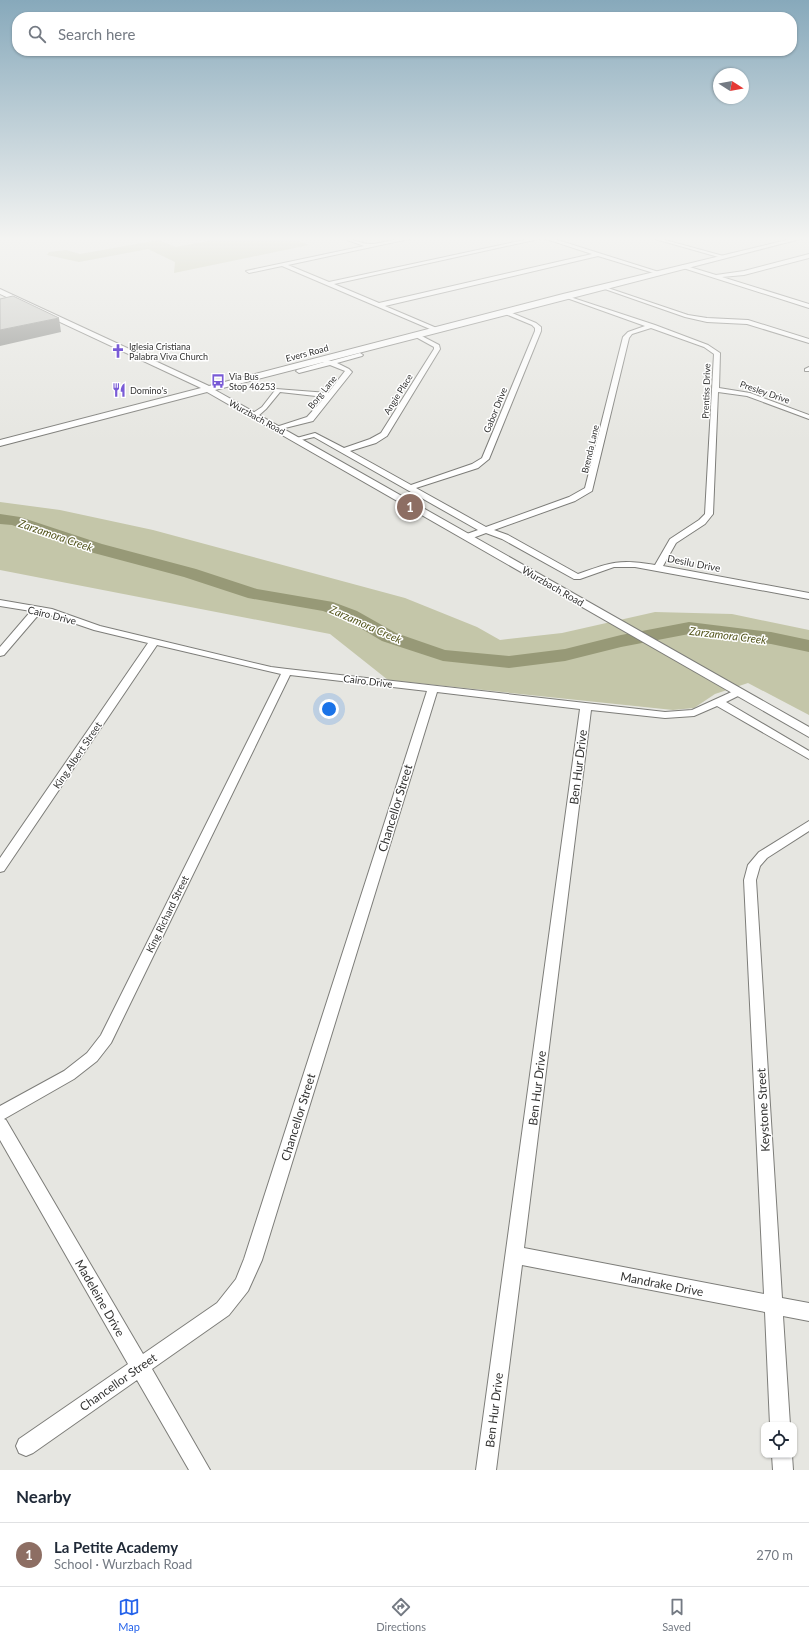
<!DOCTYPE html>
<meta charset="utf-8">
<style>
:root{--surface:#fff;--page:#f2f2f3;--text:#1f2937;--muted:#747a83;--line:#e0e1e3;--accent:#2563eb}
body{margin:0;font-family:Lato,sans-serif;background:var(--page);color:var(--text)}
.controls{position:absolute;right:12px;bottom:12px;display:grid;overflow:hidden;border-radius:8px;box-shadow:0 1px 3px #0004}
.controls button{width:36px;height:36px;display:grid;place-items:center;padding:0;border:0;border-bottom:1px solid var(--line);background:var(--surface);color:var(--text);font:20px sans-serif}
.compass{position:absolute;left:713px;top:68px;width:36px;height:36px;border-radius:50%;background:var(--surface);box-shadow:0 1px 3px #0004;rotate:101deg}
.you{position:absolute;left:329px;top:709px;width:14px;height:14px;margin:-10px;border:3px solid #fff;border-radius:50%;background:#1a73e8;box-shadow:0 0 0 6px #1a73e833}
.badge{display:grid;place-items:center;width:26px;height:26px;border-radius:50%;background:var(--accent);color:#fff;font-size:13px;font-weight:700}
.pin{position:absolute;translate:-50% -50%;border:2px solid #fff;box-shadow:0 1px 4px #0006}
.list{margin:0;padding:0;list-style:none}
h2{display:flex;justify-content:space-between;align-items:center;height:52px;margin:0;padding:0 16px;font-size:17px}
h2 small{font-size:13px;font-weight:400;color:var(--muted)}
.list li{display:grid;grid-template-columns:26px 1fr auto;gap:12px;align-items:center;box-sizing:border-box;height:64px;padding:0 16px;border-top:1px solid var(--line)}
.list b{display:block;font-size:15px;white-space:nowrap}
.list p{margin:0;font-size:13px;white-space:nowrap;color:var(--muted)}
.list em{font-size:13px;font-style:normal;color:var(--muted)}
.icon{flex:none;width:22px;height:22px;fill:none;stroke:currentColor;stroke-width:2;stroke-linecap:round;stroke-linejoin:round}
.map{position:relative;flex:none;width:809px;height:1470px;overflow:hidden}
.search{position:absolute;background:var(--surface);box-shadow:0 1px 3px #0004;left:12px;right:12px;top:12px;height:44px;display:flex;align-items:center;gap:10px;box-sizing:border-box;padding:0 14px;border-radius:16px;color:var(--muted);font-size:15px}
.sheet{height:116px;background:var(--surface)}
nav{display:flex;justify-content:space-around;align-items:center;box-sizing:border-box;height:56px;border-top:1px solid var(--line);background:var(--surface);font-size:11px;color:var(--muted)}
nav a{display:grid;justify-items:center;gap:2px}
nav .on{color:var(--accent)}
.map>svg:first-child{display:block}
.green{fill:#c4c6a9}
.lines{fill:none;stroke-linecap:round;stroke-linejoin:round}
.river{fill:#979977;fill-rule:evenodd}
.minor-casing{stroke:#7d7d79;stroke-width:2}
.major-casing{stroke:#7d7d79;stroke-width:2}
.minor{fill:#fff;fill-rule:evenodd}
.major{fill:#fff;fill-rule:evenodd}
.shaded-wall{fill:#8c8d89}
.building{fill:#c8c9c4;stroke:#8c8d89}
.labels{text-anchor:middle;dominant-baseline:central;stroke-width:3;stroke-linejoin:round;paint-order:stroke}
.far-poi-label{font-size:9px;fill:#333332;stroke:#fff;text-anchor:start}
.far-street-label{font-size:9px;fill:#333332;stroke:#fff}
.street-label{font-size:10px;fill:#333332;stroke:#fff}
.water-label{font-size:11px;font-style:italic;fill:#53551c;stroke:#fff}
.near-street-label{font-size:12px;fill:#333332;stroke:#fff}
</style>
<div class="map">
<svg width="809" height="1470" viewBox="0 0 809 1470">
<rect width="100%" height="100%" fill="#e6e6e1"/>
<!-- green -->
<path class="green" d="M229,237H287L309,245L174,273L175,262L148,249L79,262L47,255L49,252L66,250L80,254L159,240L176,247Z
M0,502L60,510L153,530L405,598L477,627L500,640L562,633L655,612L732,614L809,630V715L748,683L715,694L694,708L673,710L388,680L330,634L0,570Z"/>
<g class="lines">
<!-- river -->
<path class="river" d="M0,514L20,517L102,544L196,569L257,589L333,602L357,611L396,633L445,650L509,656L565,649L621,635L689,622L771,632L809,640V652L771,644L689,634L621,647L565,661L509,668L443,661L382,641L345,619L323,611L248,598L184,577L90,552L12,525L0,524Z"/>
<defs>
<path id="minor" d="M339,237C350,237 361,245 372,244C388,243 403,235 418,237L288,265L329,282L538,237H548L662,273L657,274L598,256L385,306L439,329L440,330L437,332L282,266L249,273L246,271L364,246ZM543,238L592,254L379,303L334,284Z
M648,237H654L727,257L722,258Z
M809,254V258L744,275L722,277L809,304V308L680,267L683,265L716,275L744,271Z
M602,286L688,315L707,318L748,320L809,339V343L747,324L707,322L685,317L602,288Z
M564,295L655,325L708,345L720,353L719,388L750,393L809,415V419L747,396L718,392L713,514L705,524L676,543L663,566L809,593V599L635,567H614L580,579H574L502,539L486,533L470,539H464V535L478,530L314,437L297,441L293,439L315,433L344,448L370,439L381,433L434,349V347L414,336V334L416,333L439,345L440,349L387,436L376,443L350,451L411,485L472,464L482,458L535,331V328L532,325L503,313V311L505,310L536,323L541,327V331L489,459L478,468L416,488L486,527L569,497L585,488L623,337L628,332L645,326L564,297ZM651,328L704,347L714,354L705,514L699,520L670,539L655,565C620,559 611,562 578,574L508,535L494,530L575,501L592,491L629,338L632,334Z
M360,353L363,355L362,356L337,363L349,369L352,372L313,421L277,430L273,428L307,417L325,397L280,392L266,409L257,417L250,415L262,407L276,389L328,393L345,371L330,365L299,373L296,371L297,370L324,362L320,360V358L331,361Z
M809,367V371H805V369Z
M0,600L52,609L100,626L271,667L287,669L665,712L692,710L738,689L742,690L743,692L742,694L726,702L809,751V759L717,706L694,716L665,718L591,710L524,1248L764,1294L744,880L748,865L759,852L809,821V831L767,858L760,866L756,880L782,1298L809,1303V1321L783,1316L790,1425H770L765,1312L522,1265L496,1470H476L580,709L437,692L262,1260L248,1291L229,1315L152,1369L210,1470H189L137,1380L33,1453L26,1456L19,1453L16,1446L19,1439L128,1364L0,1140V1106L64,1071L87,1053L101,1035L281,674L157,645L4,871L0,872V858L148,643L94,630L50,615L40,613L4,655L0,656V647L31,611L0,606ZM290,675L427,691L244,1259L236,1279L217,1303L143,1354L6,1120L4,1119L74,1079L97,1061L111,1043Z
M772,1455H792L793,1470H773Z"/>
<path id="major" d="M799,237H808L215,390L809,727V737L207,392L0,446V440L201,388L0,294V289L209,386L563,294Z"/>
</defs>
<!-- minor casing -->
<use href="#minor" class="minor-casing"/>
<!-- major casing -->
<use href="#major" class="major-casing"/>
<!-- minor -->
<use href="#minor" class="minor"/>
<!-- major -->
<use href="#major" class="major"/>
</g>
<!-- shaded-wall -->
<path class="shaded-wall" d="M59,318L61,332L0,346V330Z"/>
<!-- building -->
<path class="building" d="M13,296L59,318L0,330V299Z"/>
<!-- sky -->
<linearGradient id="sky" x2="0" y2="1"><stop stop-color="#87a9bb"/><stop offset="0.54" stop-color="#f4f4f2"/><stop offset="1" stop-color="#f4f4f2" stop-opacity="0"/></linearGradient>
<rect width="809" height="442" fill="url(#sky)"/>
<!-- icons -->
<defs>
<symbol id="church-bare" viewBox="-9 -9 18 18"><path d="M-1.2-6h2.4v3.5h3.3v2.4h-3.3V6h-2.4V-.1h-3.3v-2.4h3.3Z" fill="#795bd6" stroke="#fff" stroke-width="2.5" paint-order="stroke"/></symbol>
<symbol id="bus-bare" viewBox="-9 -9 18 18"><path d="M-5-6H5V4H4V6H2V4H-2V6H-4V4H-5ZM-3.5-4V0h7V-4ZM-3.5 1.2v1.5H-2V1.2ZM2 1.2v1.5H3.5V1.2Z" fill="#795bd6" stroke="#fff" stroke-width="2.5" paint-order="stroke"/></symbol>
<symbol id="restaurant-bare" viewBox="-9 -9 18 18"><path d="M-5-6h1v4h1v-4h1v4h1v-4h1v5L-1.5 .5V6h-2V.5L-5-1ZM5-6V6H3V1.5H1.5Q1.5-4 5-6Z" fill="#795bd6" stroke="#fff" stroke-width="2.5" paint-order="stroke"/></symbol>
</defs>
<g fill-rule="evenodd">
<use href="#church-bare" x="108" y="341" width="20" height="20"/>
<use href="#bus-bare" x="208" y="371" width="20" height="20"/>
<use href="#restaurant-bare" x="109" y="380" width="20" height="20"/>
</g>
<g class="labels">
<!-- far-poi labels -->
<g class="far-poi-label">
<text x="129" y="346">Iglesia Cristiana<tspan x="129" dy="10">Palabra Viva Church</tspan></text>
<text x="229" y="376">Via Bus<tspan x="229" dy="10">Stop 46253</tspan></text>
<text x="130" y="390">Domino's</text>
</g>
<!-- far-street labels -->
<g class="far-street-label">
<text transform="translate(307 353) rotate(-15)">Evers Road</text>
<text transform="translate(706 391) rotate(-88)">Prentiss Drive</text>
<text transform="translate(322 392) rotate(-51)">Borg Lane</text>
<text transform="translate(765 392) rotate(19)">Presley Drive</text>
<text transform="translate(398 394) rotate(-58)">Angie Place</text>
<text transform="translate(495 410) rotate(-68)">Gabor Drive</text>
<text transform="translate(257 417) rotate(29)">Wurzbach Road</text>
<text transform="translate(590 449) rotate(-77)">Brenda Lane</text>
</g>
<!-- street labels -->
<g class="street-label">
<text transform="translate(694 563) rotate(11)">Desilu Drive</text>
<text transform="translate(553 586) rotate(30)">Wurzbach Road</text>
<text transform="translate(52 615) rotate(14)">Cairo Drive</text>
<text transform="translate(368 681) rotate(7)">Cairo Drive</text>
<text transform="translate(77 755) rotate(-56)">King Albert Street</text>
<text transform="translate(167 914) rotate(-64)">King Richard Street</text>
</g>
<!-- water labels -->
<g class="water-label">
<text transform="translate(56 535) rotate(19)">Zarzamora Creek</text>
<text transform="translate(366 624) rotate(24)">Zarzamora Creek</text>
<text transform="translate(728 635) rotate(7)">Zarzamora Creek</text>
</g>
<!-- near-street labels -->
<g class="near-street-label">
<text transform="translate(578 767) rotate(-83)">Ben Hur Drive</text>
<text transform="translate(395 808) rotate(-73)">Chancellor Street</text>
<text transform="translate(537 1088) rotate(-83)">Ben Hur Drive</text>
<text transform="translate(763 1110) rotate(-93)">Keystone Street</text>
<text transform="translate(298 1117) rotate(-73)">Chancellor Street</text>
<text transform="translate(662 1284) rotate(11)">Mandrake Drive</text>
<text transform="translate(100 1298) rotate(60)">Madeleine Drive</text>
<text transform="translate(118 1382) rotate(-35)">Chancellor Street</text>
<text transform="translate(494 1410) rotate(-83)">Ben Hur Drive</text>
</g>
</g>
</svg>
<div class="controls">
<button><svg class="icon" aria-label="locate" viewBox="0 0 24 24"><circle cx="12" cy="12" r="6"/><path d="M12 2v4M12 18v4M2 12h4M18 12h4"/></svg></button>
</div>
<svg class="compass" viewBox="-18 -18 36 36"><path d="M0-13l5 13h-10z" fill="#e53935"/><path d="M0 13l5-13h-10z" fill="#747a83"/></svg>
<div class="you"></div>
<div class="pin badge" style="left:410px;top:507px;background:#8d6e63">1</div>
<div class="search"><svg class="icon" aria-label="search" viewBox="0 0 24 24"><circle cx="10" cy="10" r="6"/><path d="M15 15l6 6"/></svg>Search here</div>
</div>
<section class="sheet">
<h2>Nearby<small></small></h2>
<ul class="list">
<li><span class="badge" style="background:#8d6e63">1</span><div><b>La Petite Academy</b><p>School · Wurzbach Road</p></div><em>270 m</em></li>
</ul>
</section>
<nav>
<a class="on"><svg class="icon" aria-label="map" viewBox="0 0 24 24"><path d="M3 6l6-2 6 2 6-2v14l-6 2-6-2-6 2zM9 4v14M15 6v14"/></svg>Map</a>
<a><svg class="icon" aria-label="directions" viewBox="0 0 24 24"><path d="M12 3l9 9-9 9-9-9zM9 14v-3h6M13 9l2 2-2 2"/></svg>Directions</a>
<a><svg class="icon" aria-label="saved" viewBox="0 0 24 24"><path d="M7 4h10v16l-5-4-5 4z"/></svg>Saved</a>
</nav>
